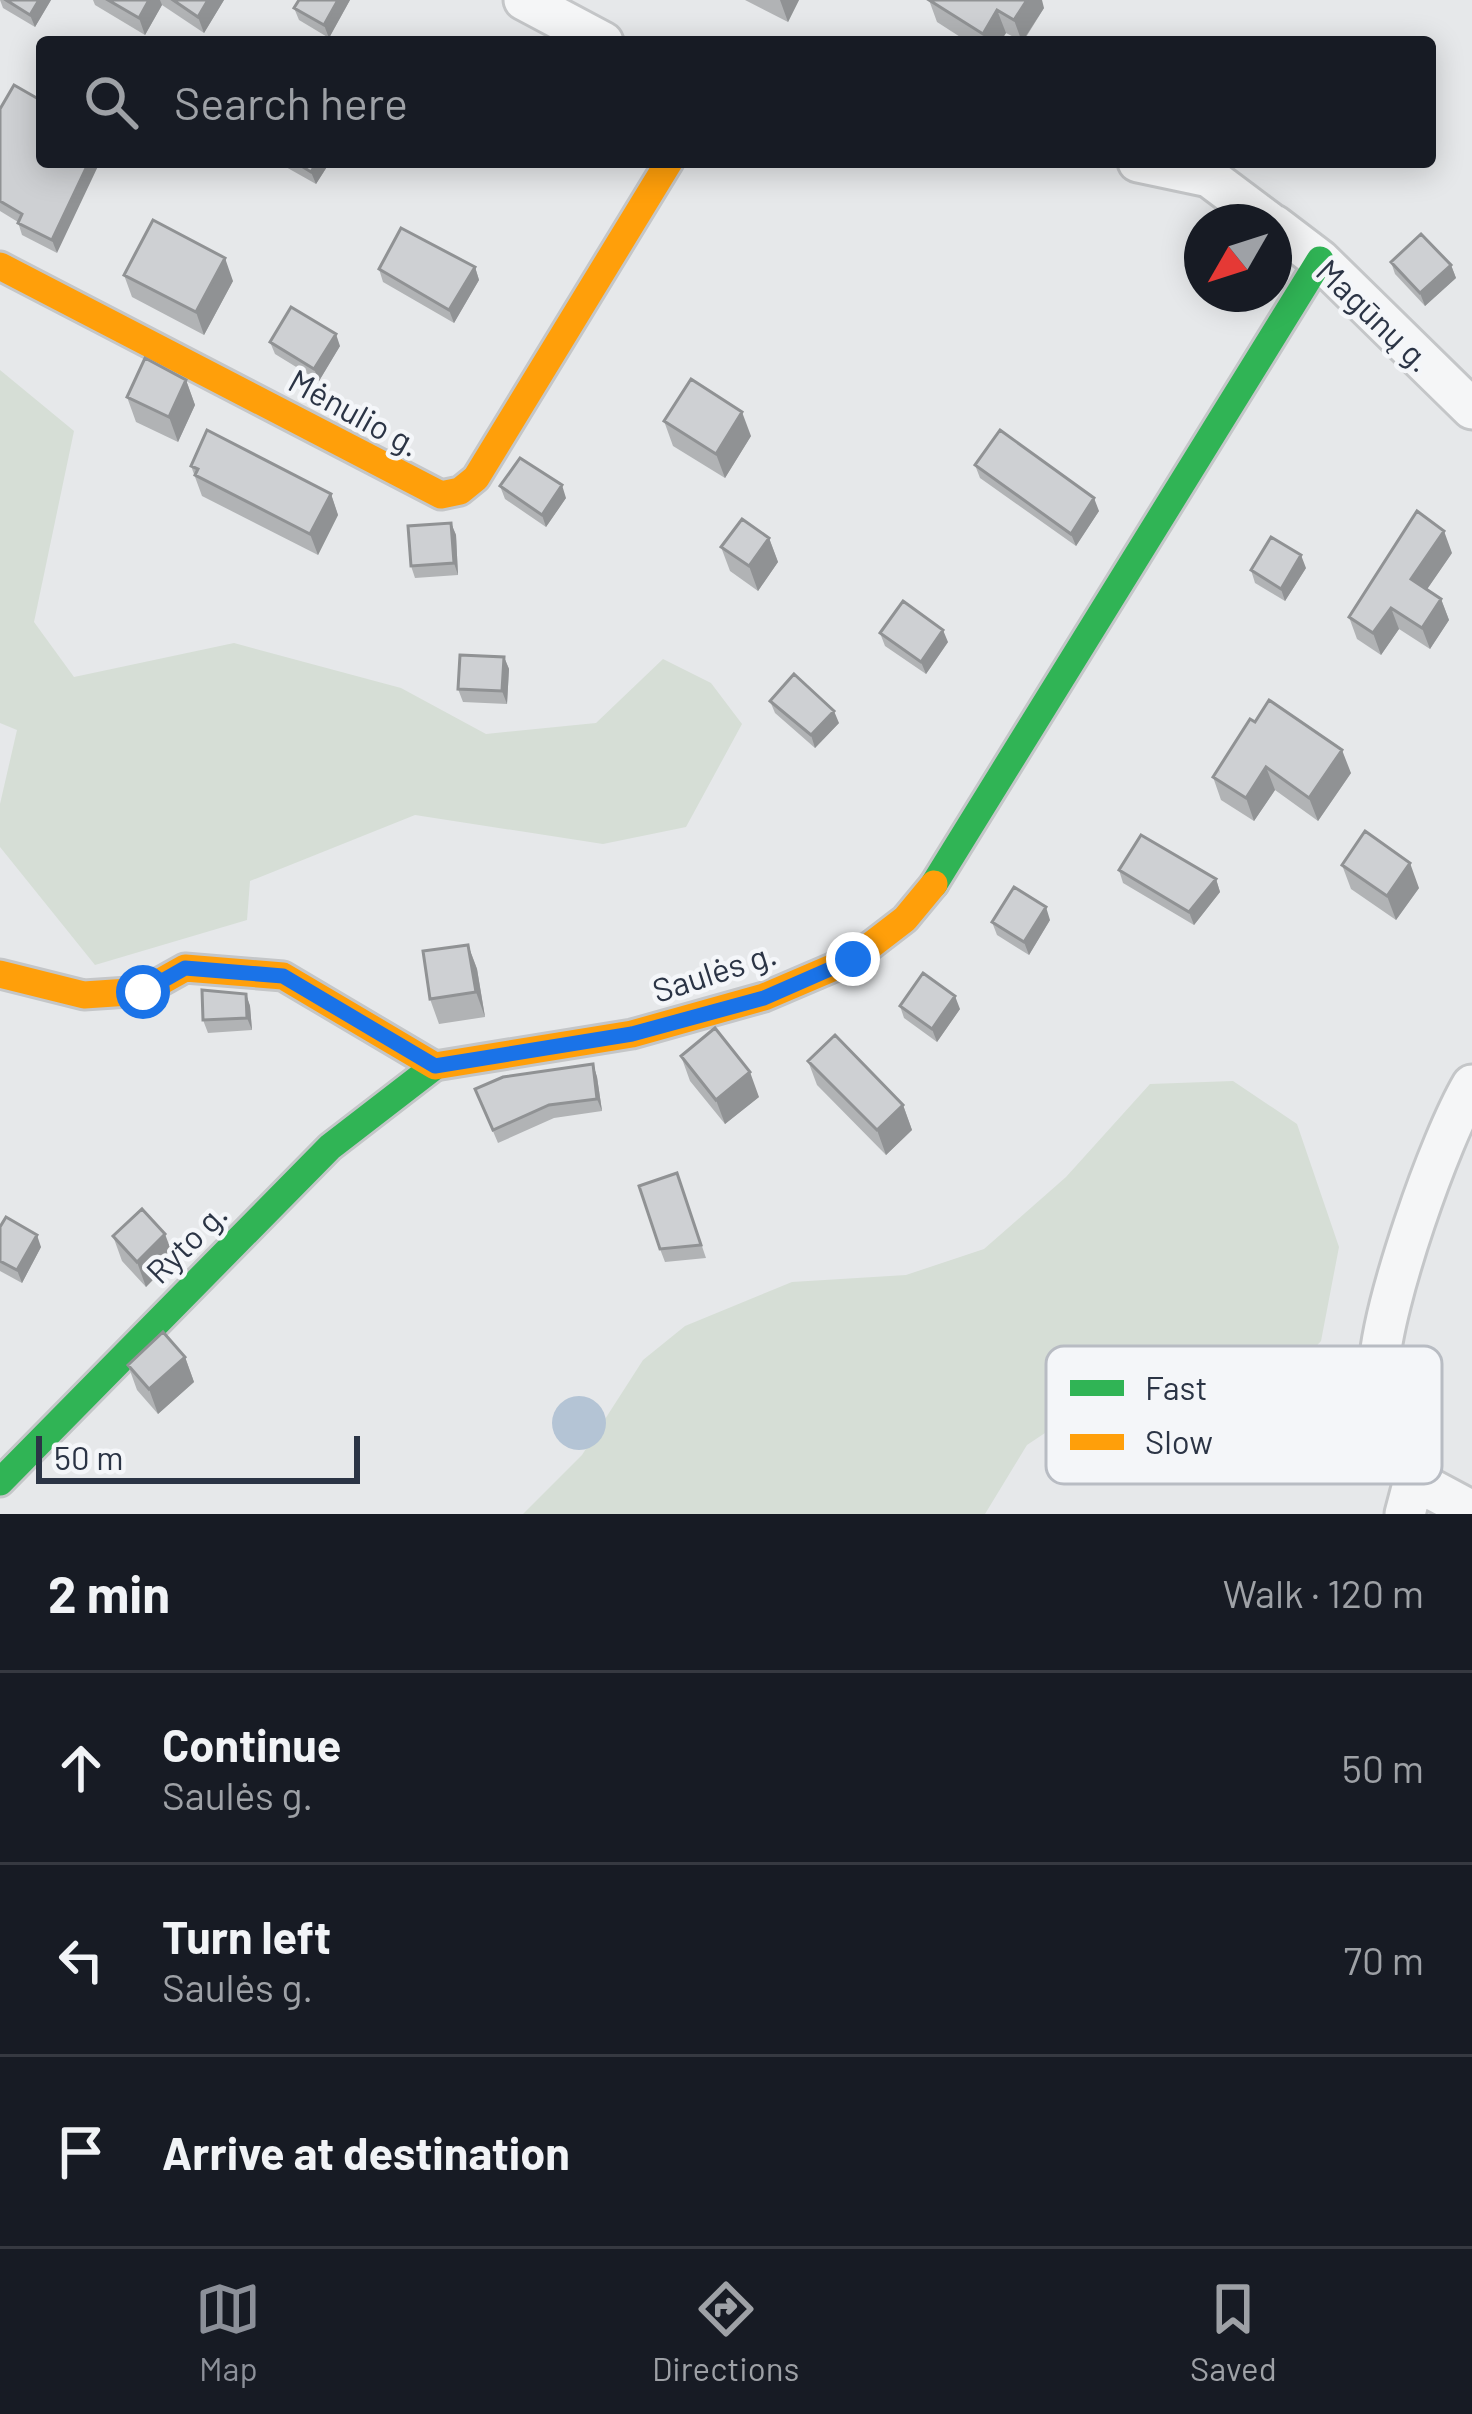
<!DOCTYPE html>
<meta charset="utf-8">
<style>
:root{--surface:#171b24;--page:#20242c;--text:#f1f3f6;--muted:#9ea1a6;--line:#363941;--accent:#8c9099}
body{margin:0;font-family:Barlow,sans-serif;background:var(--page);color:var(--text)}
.compass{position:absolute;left:1184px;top:204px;width:108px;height:108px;border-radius:50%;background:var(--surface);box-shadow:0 6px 30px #0003;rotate:231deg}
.scale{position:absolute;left:36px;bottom:30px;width:324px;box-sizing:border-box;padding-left:12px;border:6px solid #2b3445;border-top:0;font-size:33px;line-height:42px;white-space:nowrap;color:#2b3445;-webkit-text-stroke:9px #f4f6f9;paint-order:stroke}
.stop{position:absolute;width:36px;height:36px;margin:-27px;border:9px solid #1a73e8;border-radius:50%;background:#fff}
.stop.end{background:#1a73e8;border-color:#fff;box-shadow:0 3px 12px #0008}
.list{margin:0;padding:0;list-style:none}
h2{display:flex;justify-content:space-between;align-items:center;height:156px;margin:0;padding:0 48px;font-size:51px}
h2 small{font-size:39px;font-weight:400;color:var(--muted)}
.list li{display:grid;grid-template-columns:78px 1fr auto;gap:36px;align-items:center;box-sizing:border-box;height:192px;padding:0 48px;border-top:3px solid var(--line)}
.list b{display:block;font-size:45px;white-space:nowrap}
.list p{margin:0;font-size:39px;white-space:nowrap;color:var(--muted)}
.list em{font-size:39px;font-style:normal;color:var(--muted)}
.icon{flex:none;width:66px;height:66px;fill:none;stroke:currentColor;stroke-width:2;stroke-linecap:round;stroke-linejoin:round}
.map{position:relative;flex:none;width:1472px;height:1514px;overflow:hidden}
.search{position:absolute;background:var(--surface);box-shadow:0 6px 30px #0003;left:36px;right:36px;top:36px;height:132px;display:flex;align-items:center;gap:30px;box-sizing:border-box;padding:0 42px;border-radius:12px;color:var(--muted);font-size:45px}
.sheet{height:732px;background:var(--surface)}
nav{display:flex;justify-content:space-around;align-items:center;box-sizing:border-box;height:168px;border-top:3px solid var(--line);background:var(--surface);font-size:33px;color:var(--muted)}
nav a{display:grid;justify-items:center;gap:6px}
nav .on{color:var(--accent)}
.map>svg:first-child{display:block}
.green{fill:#d6ded6}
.water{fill:#b4c4d5}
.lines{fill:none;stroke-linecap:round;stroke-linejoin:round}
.street-casing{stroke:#c4c6c8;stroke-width:45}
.fast-casing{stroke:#c4c6c8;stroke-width:33}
.slow-casing{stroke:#c4c6c8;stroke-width:33}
.street{stroke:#f5f6f7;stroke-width:39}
.fast{stroke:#30b455;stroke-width:27}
.slow{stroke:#ff9f0a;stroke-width:27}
.wall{fill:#b1b3b5}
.shaded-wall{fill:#909294}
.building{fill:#ced0d3;stroke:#909294;stroke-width:3}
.route{stroke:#1a73e8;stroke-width:15}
.labels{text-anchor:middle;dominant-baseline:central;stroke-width:9;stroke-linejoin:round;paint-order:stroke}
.street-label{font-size:33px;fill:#2b3445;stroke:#f4f6f9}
.key{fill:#f4f6f9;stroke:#b8bcc3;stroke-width:3}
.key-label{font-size:33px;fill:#2b3445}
</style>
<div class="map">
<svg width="1472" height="1514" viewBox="0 0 1472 1514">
<rect width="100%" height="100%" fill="#e6e8ea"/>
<!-- green -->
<path class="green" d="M0,370L74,431L34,622L74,677L234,643L401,688L486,734L596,723L663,659L711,683L742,724L686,827L603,844L415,815L250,881L247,920L95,965L0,847V804L17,730L0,723Z
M1233,1081L1297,1124L1339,1247L1321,1341L1268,1398L1184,1390L1105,1393L1027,1445L985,1514H523L582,1455L643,1360L685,1326L792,1282L906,1275L984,1249L1066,1177L1150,1084Z"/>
<!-- water -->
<path class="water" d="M552 1423a27 27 0 1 1 54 0a27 27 0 1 1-54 0Z"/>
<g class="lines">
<defs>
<path id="street" d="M524,0L603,42
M1138,162L1209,177L1269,222
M1274,225L1320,260L1472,409
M1414,1480L1472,1511
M1405,1514L1414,1480C1393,1446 1377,1409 1379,1367C1383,1302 1439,1141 1472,1085"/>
<path id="fast" d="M934,884L1320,260
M0,1482L330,1147L435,1066"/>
<path id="slow" d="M0,266L441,495L460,491L476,478L669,162
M0,974L84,995L144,991L185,968L283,976L435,1066L632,1034L764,997L853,959L905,919L934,884"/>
</defs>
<!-- street casing -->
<use href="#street" class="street-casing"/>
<!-- fast casing -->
<use href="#fast" class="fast-casing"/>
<!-- slow casing -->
<use href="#slow" class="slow-casing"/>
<!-- street -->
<use href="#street" class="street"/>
<!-- fast -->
<use href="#fast" class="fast"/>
<!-- slow -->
<use href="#slow" class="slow"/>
</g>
<!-- wall -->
<path class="wall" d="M0,0H51L35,27L3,8Z
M93,0H224L204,33L162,5L145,35L95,5Z
M350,0L329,38L299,20L294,8Z
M745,0H799L788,22Z
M929,0L1044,8L1023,42L1006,33L1000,42H968L937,22Z
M14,85L57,253L22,235L18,222L0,211V109Z
M277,162H330L316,184Z
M1391,262L1451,265L1456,278L1425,306L1395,274Z
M475,267L479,280L454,323L383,282L379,269Z
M124,275L233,281L204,335L132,297Z
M270,342L340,346L319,381L275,354Z
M186,380L195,405L178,442L136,422L127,397Z
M664,421L751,436L725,478L673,446Z
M975,465L1099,511L1076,546L980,478Z
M191,466L331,494L338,515L318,555L202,496Z
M500,486L566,498L546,527L505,499Z
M451,523L456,535L458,575L415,578L411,566Z
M769,538L778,562L758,591L730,571L721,547Z
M1452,553L1427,589L1441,599L1449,620L1430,649L1399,629L1381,655L1357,639L1349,617Z
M1306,568L1285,601L1255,583L1251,570Z
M880,633L948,642L926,674L885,646Z
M504,657L509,669L507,704L463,702L458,689Z
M770,701L839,723L815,748L775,713Z
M1250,719L1351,773L1318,821L1275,790L1254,821L1221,800L1213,777Z
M1342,865L1419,888L1396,920L1351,889Z
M1119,870L1216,879L1220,892L1194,925L1123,883Z
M1050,920L1029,955L997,935L992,922Z
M468,945L477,969L485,1017L439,1024L430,999Z
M246,994L250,1006L252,1030L208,1033L203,1020Z
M900,1006L960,1009L937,1042L904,1018Z
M681,1056L759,1097L725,1124L690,1081Z
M808,1061L903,1105L912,1130L886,1155L817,1085Z
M593,1064L597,1077L602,1111L554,1118L498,1143L475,1089Z
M677,1173L706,1258L665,1262L660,1249Z
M0,1227L41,1247L22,1283L0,1271Z
M113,1236L174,1258L146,1287L122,1261Z
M185,1357L194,1382L158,1414L137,1390L128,1365Z"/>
<!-- shaded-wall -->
<path class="shaded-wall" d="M39,0H51L35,27L30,15Z
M149,0H160L162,5L145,35L139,18Z
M208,0H224L204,33L198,17Z
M338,0H350L329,38L324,25Z
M780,0H799L788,22Z
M1027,0H1042L1044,8L1022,42L1014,20Z
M997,10L1006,33L1000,42H986L983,34Z
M89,162H100L57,253L52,240Z
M317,162H330L316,184L311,172Z
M225,258L233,281L204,335L196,312Z
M1451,265L1456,278L1425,306L1420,293Z
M475,267L479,280L454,323L449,310Z
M336,334L340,346L319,381L314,369Z
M186,380L195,405L178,442L169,417Z
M742,412L751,436L725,478L716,454Z
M562,485L566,498L546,527L542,515Z
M331,494L338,515L318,555L310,534Z
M1094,498L1099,511L1076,546L1071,534Z
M451,523L456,535L458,575L454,563Z
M1444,531L1452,553L1419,601L1411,579Z
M769,538L778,562L758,591L749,566Z
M1301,555L1306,568L1285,601L1281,589Z
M1441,599L1449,620L1430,649L1422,628Z
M1391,608L1399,629L1381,655L1373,633Z
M943,630L948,642L926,674L921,662Z
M504,657L509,669L507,704L502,691Z
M834,711L839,723L815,748L811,735Z
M1342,750L1351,773L1318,821L1309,798Z
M1266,767L1275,790L1254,821L1246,798Z
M1410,863L1419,888L1396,920L1387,896Z
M1216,879L1220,892L1194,925L1189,912Z
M1046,907L1050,920L1029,955L1024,942Z
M468,945L477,969L485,1017L476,992Z
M246,994L250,1006L252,1030L247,1018Z
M955,996L960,1009L937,1042L932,1029Z
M593,1064L597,1077L602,1111L597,1099Z
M750,1072L759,1097L725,1124L716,1100Z
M903,1105L912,1130L886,1155L877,1130Z
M165,1234L174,1258L146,1287L137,1262Z
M37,1235L41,1247L22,1283L17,1270Z
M185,1357L194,1382L158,1414L149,1389Z"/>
<!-- building -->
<path class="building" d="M6,0H39L30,15Z
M108,0H149L139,18Z
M173,0H208L198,17Z
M299,0H338L324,25L294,8Z
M929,0H1027L1014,20L997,10L983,34Z
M14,85L42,101V162H89L52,240L18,223L22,214L0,201V109Z
M295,162H317L311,172Z
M153,220L225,258L196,312L124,275Z
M401,228L475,267L449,310L379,269Z
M1421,234L1451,265L1420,293L1391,262Z
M291,307L336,334L314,369L270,342Z
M145,358L186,380L169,417L127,397Z
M691,379L742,412L716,454L664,421Z
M207,430L331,494L310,534L195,475L198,469L191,466Z
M1000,430L1094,498L1071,534L975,465Z
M520,458L562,485L542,515L500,486Z
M1417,511L1444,531L1411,579L1441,599L1422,628L1391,608L1373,633L1349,617Z
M742,519L769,538L749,566L721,547Z
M451,523L454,563L411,566L408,526Z
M1271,537L1301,555L1281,589L1251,570Z
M903,601L943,630L921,662L880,633Z
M460,655L504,657L502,691L458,689Z
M794,674L834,711L811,735L770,701Z
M1269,700L1342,750L1309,798L1266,767L1246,798L1213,777L1250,719L1255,722Z
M1365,831L1410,863L1387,896L1342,865Z
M1141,835L1216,879L1189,912L1119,870Z
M1014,887L1046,907L1024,942L992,922Z
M468,945L476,992L430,999L423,951Z
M923,973L955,996L932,1029L900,1006Z
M202,990L246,994L247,1018L203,1020Z
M715,1028L750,1072L716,1100L681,1056Z
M835,1035L903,1105L877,1130L808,1061Z
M593,1064L597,1099L549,1105L493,1130L475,1089L503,1077Z
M677,1173L701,1245L660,1249L639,1186Z
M142,1209L165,1234L137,1262L113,1236Z
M6,1217L37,1235L17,1270L0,1261V1227Z
M163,1332L185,1357L149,1389L128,1365Z"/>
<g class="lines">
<!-- route -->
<path class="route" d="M143,992L185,968L283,976L435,1066L632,1034L764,998L853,959"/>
</g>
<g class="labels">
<!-- street labels -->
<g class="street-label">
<text transform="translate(1375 315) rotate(44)">Magūnų g.</text>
<text transform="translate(355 412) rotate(29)">Mėnulio g.</text>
<text transform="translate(714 971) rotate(-18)">Saulės g.</text>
<text transform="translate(186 1242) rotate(-45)">Ryto g.</text>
</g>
</g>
<!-- legend -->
<rect x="1046" y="1346" width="396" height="138" rx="18" class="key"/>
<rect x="1070" y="1380" width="54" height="16" fill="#30b455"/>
<rect x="1070" y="1434" width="54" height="16" fill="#ff9f0a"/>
<g class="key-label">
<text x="1145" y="1400">Fast</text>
<text x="1145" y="1454">Slow</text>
</g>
</svg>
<svg class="compass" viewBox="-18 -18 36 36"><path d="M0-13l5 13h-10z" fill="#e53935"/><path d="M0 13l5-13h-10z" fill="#9ea1a6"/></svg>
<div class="scale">50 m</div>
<div class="stop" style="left:143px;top:992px"></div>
<div class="stop end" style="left:853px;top:959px"></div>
<div class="search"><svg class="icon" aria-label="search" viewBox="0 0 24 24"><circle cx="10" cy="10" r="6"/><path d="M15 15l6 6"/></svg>Search here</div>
</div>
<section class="sheet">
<h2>2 min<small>Walk · 120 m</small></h2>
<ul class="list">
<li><svg class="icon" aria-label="ahead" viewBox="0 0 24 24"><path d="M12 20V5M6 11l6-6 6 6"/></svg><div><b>Continue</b><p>Saulės g.</p></div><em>50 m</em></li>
<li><svg class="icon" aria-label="left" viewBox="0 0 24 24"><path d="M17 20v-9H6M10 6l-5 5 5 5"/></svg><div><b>Turn left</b><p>Saulės g.</p></div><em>70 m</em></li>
<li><svg class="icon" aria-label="arrive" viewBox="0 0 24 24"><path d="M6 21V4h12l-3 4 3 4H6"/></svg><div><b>Arrive at destination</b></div></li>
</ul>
</section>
<nav>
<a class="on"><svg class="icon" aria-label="map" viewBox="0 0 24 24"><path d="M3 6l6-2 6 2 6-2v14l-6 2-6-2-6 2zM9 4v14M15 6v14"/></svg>Map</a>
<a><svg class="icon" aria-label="directions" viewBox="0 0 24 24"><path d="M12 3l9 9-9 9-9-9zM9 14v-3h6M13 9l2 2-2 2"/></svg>Directions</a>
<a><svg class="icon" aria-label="saved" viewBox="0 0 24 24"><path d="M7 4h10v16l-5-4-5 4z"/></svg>Saved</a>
</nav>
